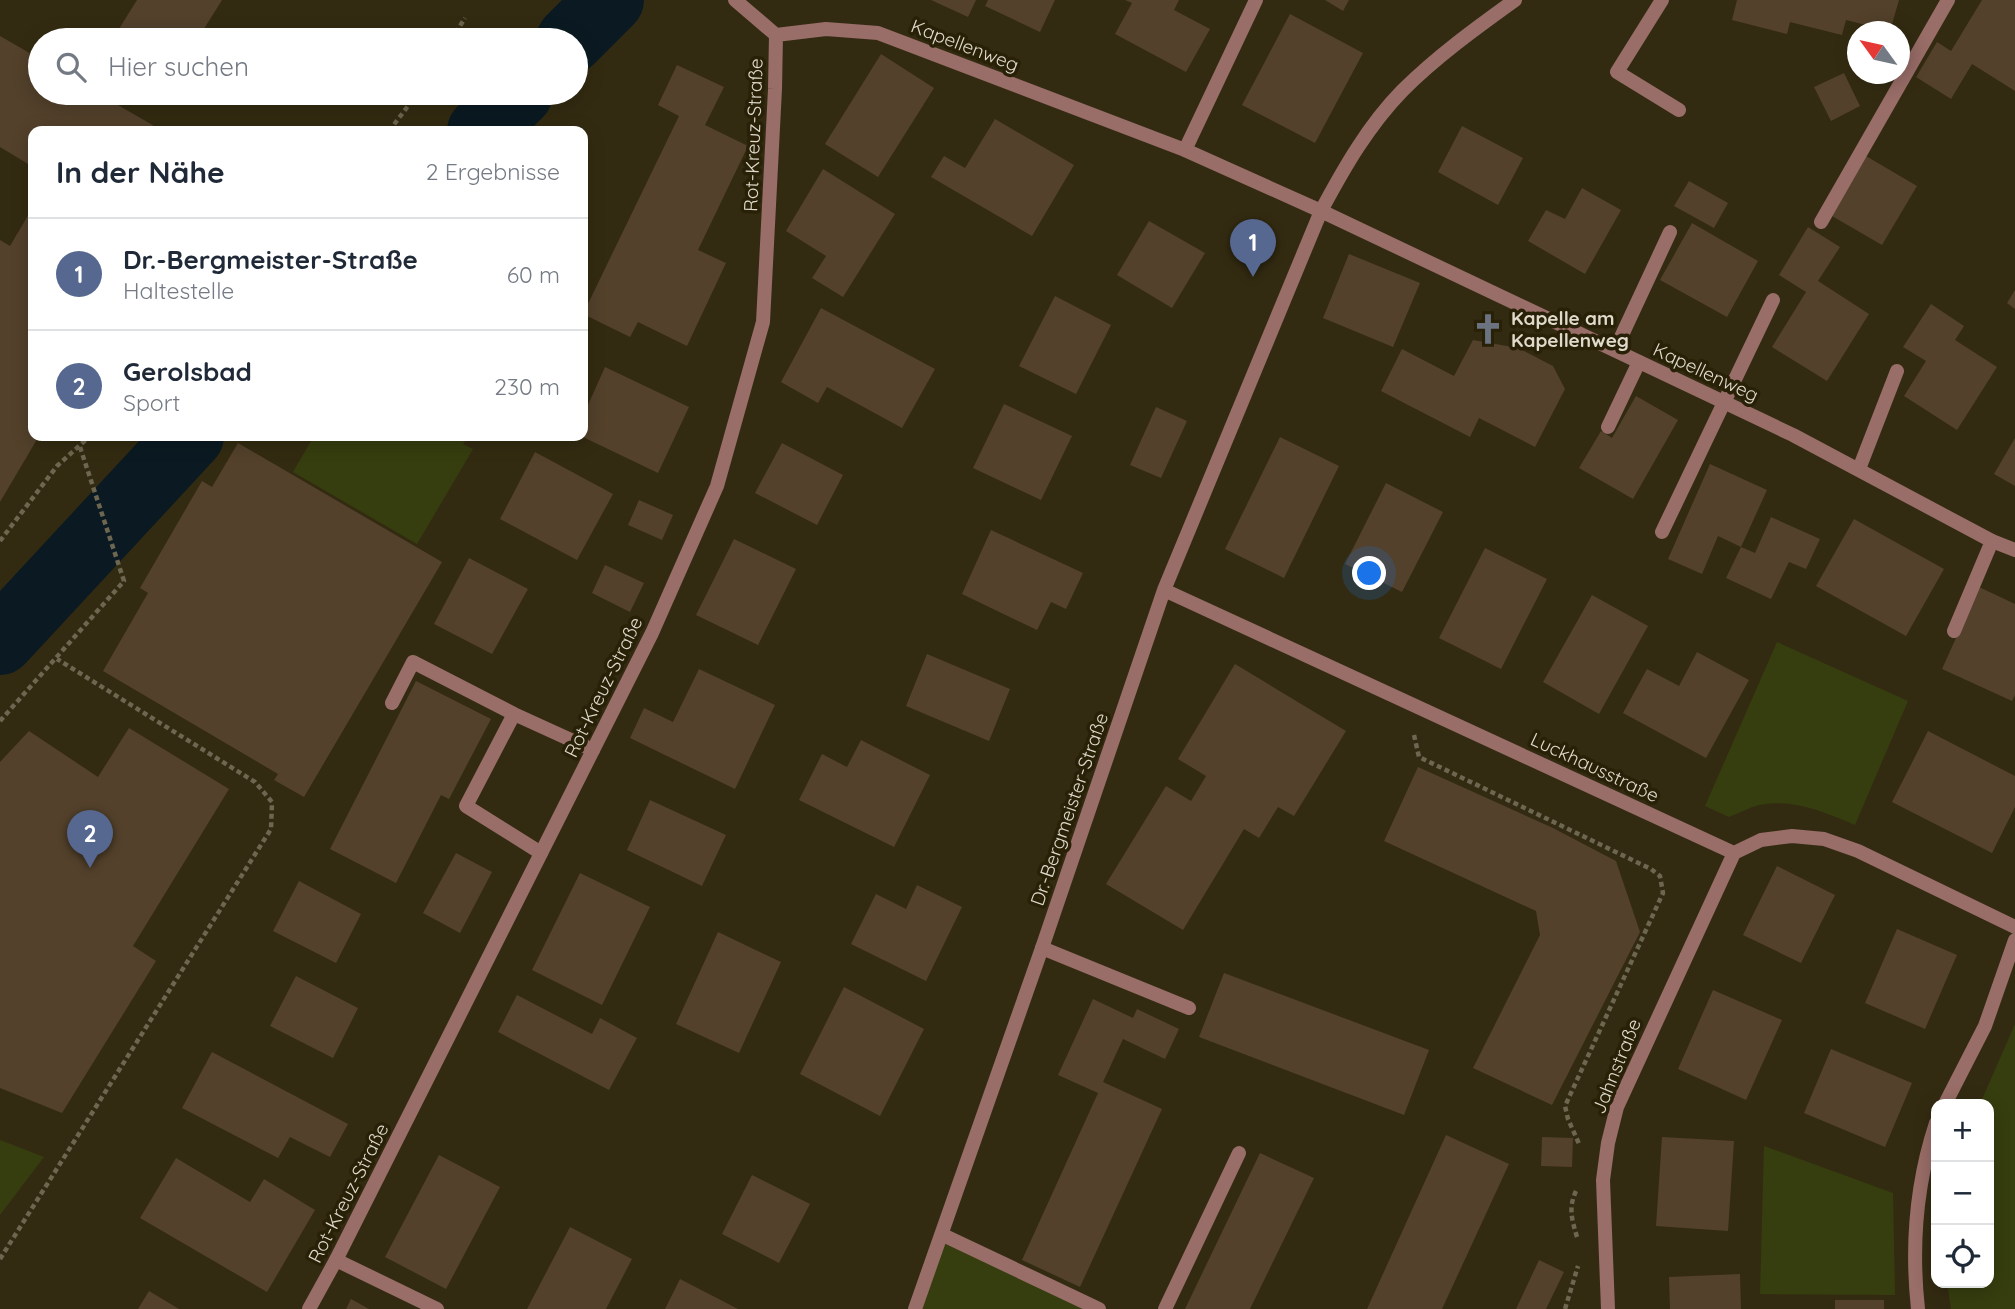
<!DOCTYPE html>
<html lang="de">
<meta charset="utf-8">
<style>
:root{--surface:#fff;--page:#f2f2f3;--text:#1f2937;--muted:#747a83;--line:#e0e1e3;--accent:#576890}
body{margin:0;font-family:Quicksand,sans-serif;background:var(--page);color:var(--text)}
.controls{position:absolute;right:21px;bottom:21px;display:grid;overflow:hidden;border-radius:14px;box-shadow:0 4px 18px #0003}
.controls button{width:63px;height:63px;display:grid;place-items:center;padding:0;border:0;border-bottom:2px solid var(--line);background:var(--surface);color:var(--text);font:35px sans-serif}
.compass{position:absolute;left:1847px;top:21px;width:63px;height:63px;border-radius:50%;background:var(--surface);box-shadow:0 4px 18px #0003;rotate:303deg}
.you{position:absolute;left:1370px;top:574px;width:24px;height:24px;margin:-18px;border:5px solid #fff;border-radius:50%;background:#1a73e8;box-shadow:0 0 0 10px #1a73e833}
.badge{display:grid;place-items:center;width:46px;height:46px;border-radius:50%;background:var(--accent);color:#fff;font-size:23px;font-weight:700}
.pin{position:absolute;translate:-50% -58px;filter:drop-shadow(0 2px 4px #0008)}
.pin::after{content:'';position:absolute;top:37px;width:24px;height:21px;background:inherit;clip-path:polygon(0 0,100% 0,50% 100%)}
.list{margin:0;padding:0;list-style:none}
h2{display:flex;justify-content:space-between;align-items:center;height:91px;margin:0;padding:0 28px;font-size:30px}
h2 small{font-size:23px;font-weight:400;color:var(--muted)}
.list li{display:grid;grid-template-columns:46px 1fr auto;gap:21px;align-items:center;box-sizing:border-box;height:112px;padding:0 28px;border-top:2px solid var(--line)}
.list b{display:block;font-size:26px;white-space:nowrap}
.list p{margin:0;font-size:23px;white-space:nowrap;color:var(--muted)}
.list em{font-size:23px;font-style:normal;color:var(--muted)}
.icon{flex:none;width:38px;height:38px;fill:none;stroke:currentColor;stroke-width:2;stroke-linecap:round;stroke-linejoin:round}
.map{position:relative;flex:none;width:2015px;height:1309px;overflow:hidden}
.search{position:absolute;background:var(--surface);box-shadow:0 4px 18px #0003;left:28px;top:28px;width:560px;height:77px;display:flex;align-items:center;gap:18px;box-sizing:border-box;padding:0 24px;border-radius:38px;color:var(--muted);font-size:26px}
.panel{position:absolute;background:var(--surface);box-shadow:0 4px 18px #0003;left:28px;top:126px;width:560px;height:315px;border-radius:14px}
.map>svg:first-child{display:block}
.green{fill:#363e0f}
.lines{fill:none;stroke-linecap:round;stroke-linejoin:round}
.river{stroke:#0b1a22;stroke-width:68}
.building{fill:#53412b}
.path{stroke:#6d6650;stroke-width:4.5;stroke-dasharray:5 3.5;stroke-linecap:butt}
.lane{stroke:#996d68;stroke-width:14}
.street{stroke:#996d68;stroke-width:14}
.labels{text-anchor:middle;dominant-baseline:central;stroke-width:7;stroke-linejoin:round;paint-order:stroke}
.street-label{font-size:19px;fill:#dfdacb;stroke:#292107}
.poi-label{font-size:19px;font-weight:bold;fill:#dfdacb;stroke:#292107;text-anchor:start}
</style>
<div class="map">
<svg width="2015" height="1309" viewBox="0 0 2015 1309">
<rect width="100%" height="100%" fill="#332b11"/>
<!-- green -->
<path class="green" d="M314,436H468L463,444L473,449L417,544L293,472Z
M1777,642L1908,701L1855,825C1827,813 1796,800 1765,804C1753,805 1740,813 1729,817L1705,806Z
M2015,1024V1309H1951L1947,1283H1989V1104H1980Z
M0,1140L44,1157L0,1215Z
M1764,1146L1893,1193L1895,1295L1760,1294Z
M943,1235L1100,1309H915Z"/>
<g class="lines">
<!-- river -->
<path class="river" d="M570,40L610,0
M481,131L519,93
M0,641L190,436"/>
</g>
<!-- building -->
<path class="building" d="M137,0H222L197,40H112Z
M931,0H976L968,17Z
M988,0H1055L1040,32L985,6Z
M1125,0H1179L1174,10L1210,29L1186,72L1115,34L1132,3Z
M1325,0H1349L1343,11Z
M1737,0H1899L1890,31L1846,20L1842,35L1790,22L1787,34L1732,20Z
M1982,0H2015V91L1972,64L1951,99L1916,77L1937,42L1951,51Z
M1290,14L1363,53L1315,143L1242,105Z
M0,36L40,59V93H97L163,131H33V167L0,147Z
M881,54L934,88L878,177L825,144Z
M677,65L724,87L705,125L748,146L698,250L726,263L687,346L638,322L630,337L583,314L679,116L658,105Z
M1844,73L1860,106L1831,121L1814,87Z
M995,119L1074,165L1032,236L931,177L944,156L965,168Z
M1462,126L1523,158L1498,205L1438,172Z
M1866,156L1917,186L1882,245L1832,216Z
M823,169L895,214L843,297L812,278L826,256L786,231Z
M1689,181L1728,203L1714,228L1674,206Z
M1582,188L1621,210L1585,274L1528,241L1546,210L1565,219Z
M33,207V436H39L0,502V240L10,246Z
M1149,221L1205,253L1172,308L1117,275Z
M1692,223L1758,261L1727,317L1660,280Z
M1808,227L1840,247L1818,281L1869,314L1827,381L1772,347L1806,292L1779,275Z
M1349,254L1420,283L1393,347L1323,318Z
M2015,290V309L2007,303Z
M1055,296L1111,325L1076,394L1019,366Z
M1931,304L1964,326L1955,340L1997,367L1957,430L1904,396L1926,361L1903,347Z
M821,308L935,369L902,428L827,387L818,403L781,382Z
M1488,320L1496,326L1488,337L1480,331Z
M1473,340L1518,348L1553,366L1565,389L1535,447L1479,418L1470,437L1381,391L1402,349L1454,376Z
M605,367L689,407L658,473L583,437V416Z
M1636,396L1678,420L1633,499L1579,468L1601,431L1612,438Z
M1004,404L1072,436L1041,500L973,468Z
M1156,407L1187,421L1161,478L1130,465Z
M1280,437L1339,466L1284,578L1225,549Z
M2015,438V486L1994,474Z
M238,443L442,562L304,797L274,780L278,774L103,671L148,593L140,588L202,481L212,487Z
M782,443L843,475L817,525L755,493Z
M535,452L613,494L577,560L500,519Z
M1710,464L1767,490L1741,547L1755,553L1771,517L1820,539L1806,569L1789,562L1771,599L1726,578L1741,547L1718,536L1702,574L1668,559Z
M1386,483L1443,512L1402,592L1345,564Z
M639,500L673,515L662,540L628,525Z
M1854,519L1944,569L1906,636L1816,586Z
M991,530L1083,573L1066,609L1051,602L1037,630L962,594Z
M734,539L796,569L758,645L696,615Z
M1485,548L1547,579L1501,669L1439,638Z
M469,558L528,589L492,654L434,624Z
M605,565L644,583L630,612L592,593Z
M1979,587L2015,604V695L2012,701L1942,669Z
M1592,595L1648,626L1599,714L1543,682Z
M1697,652L1749,680L1706,758L1623,713L1647,669L1679,686Z
M927,654L1010,689L989,741L906,706Z
M1235,664L1346,731L1294,816L1278,807L1259,838L1244,829L1183,930L1106,884L1166,786L1191,801L1206,776L1178,759Z
M699,669L775,705L735,789L630,738L644,708L673,722Z
M416,681L491,719L449,799L441,795L396,883L330,849Z
M129,728L229,789L133,946L156,961L62,1113L0,1088V762L29,731L98,777Z
M1928,731L2015,776V807L1992,853L1892,802Z
M861,740L930,775L894,847L799,800L822,754L847,767Z
M1418,767L1553,828L1616,861L1640,932L1552,1105L1473,1068L1540,935L1536,911L1384,841Z
M650,800L726,835L702,886L627,850Z
M456,853L492,872L460,933L423,913Z
M1777,866L1835,895L1801,963L1743,935Z
M580,873L650,907L602,1005L532,970Z
M299,881L361,914L336,963L273,931Z
M917,885L962,907L926,981L851,944L876,894L906,909Z
M1897,929L1957,955L1925,1029L1865,1003Z
M718,932L781,962L739,1053L676,1024Z
M1224,973L1429,1050L1404,1115L1199,1037Z
M296,976L358,1008L333,1058L270,1026Z
M844,987L924,1029L880,1116L800,1074Z
M1713,990L1782,1020L1746,1100L1678,1069Z
M517,995L592,1034L600,1018L637,1038L609,1090L498,1032Z
M1093,999L1133,1018L1137,1009L1179,1029L1165,1059L1123,1039L1103,1082L1162,1109L1080,1287L1022,1260L1098,1093L1058,1075Z
M1831,1049L1912,1083L1885,1147L1804,1113Z
M212,1052L348,1124L330,1157L290,1137L278,1158L182,1108Z
M1446,1135L1509,1164L1442,1309H1367Z
M1542,1137L1573,1138L1572,1167L1541,1166Z
M1662,1137L1734,1141L1728,1231L1656,1226Z
M1260,1153L1314,1178L1250,1309H1185Z
M439,1155L500,1187L446,1289L385,1257Z
M176,1158L250,1202L264,1179L315,1210L267,1292L140,1218Z
M752,1175L810,1204L779,1263L722,1234Z
M570,1227L632,1259L606,1309H527Z
M1539,1260L1564,1272L1546,1309H1516Z
M1740,1274L1741,1309H1670L1669,1277Z
M680,1279L738,1309H665Z
M149,1291L179,1309H138Z
M351,1299L369,1309H346Z
M1835,1300H1884V1309H1835Z"/>
<g class="lines">
<!-- path -->
<path class="path" d="M451,40L465,18
M389,131L418,93
M0,541L57,466L90,436
M0,721L124,581L79,444
M1414,735L1419,757L1651,869L1660,876L1663,893L1565,1106L1568,1119L1580,1146
M1576,1191C1568,1208 1572,1220 1577,1237
M0,1259L271,829L272,802L255,782L57,659
M1565,1309L1578,1266"/>
<!-- lane -->
<path class="lane" d="M1662,0L1617,72L1679,110
M1185,150L1256,0
M1821,222L1948,0
M1615,350L1670,232
M1608,427L1639,362
M1859,469L1897,371
M1662,532L1773,300
M1954,631L1992,541
M392,703L413,662L514,714
M541,853L466,806L514,714L593,750
M1042,948L1189,1008
M943,1235L1099,1309
M336,1260L437,1309
M1165,1309L1239,1153"/>
<!-- street -->
<path class="street" d="M735,0L776,35L826,29L878,33L1185,150L1321,211L1793,435L1992,541L2015,550
M1164,590L1734,853L1761,840L1792,836L1824,839L1858,851L2015,927
M1945,1104L1985,1026L2015,940
M309,1309L336,1260L652,633L717,486L763,322L775,89L776,35
M915,1309L1042,948L1164,590L1321,211C1344,168 1368,126 1402,91C1436,57 1476,28 1515,0
M1608,1309L1603,1180L1608,1143L1617,1107L1734,853
M1918,1309C1911,1245 1916,1184 1936,1123"/>
</g>
<!-- icons -->
<defs>
<symbol id="church-bare" viewBox="-9 -9 18 18"><path d="M-1.2-6h2.4v3.5h3.3v2.4h-3.3V6h-2.4V-.1h-3.3v-2.4h3.3Z" fill="#6b7280" stroke="#292107" stroke-width="2.5" paint-order="stroke"/></symbol>
</defs>
<g fill-rule="evenodd">
<use href="#church-bare" x="1466" y="307" width="44" height="44"/>
</g>
<g class="labels">
<!-- street labels -->
<g class="street-label">
<text transform="translate(965 45) rotate(21)">Kapellenweg</text>
<text transform="translate(753 135) rotate(-88)">Rot-Kreuz-Straße</text>
<text transform="translate(1706 372) rotate(25)">Kapellenweg</text>
<text transform="translate(603 687) rotate(-64)">Rot-Kreuz-Straße</text>
<text transform="translate(1595 767) rotate(25)">Luckhausstraße</text>
<text transform="translate(1069 809) rotate(-71)">Dr.-Bergmeister-Straße</text>
<text transform="translate(1616 1066) rotate(-68)">Jahnstraße</text>
<text transform="translate(348 1193) rotate(-63)">Rot-Kreuz-Straße</text>
</g>
<!-- poi labels -->
<g class="poi-label">
<text x="1511" y="318">Kapelle am<tspan x="1511" dy="22">Kapellenweg</tspan></text>
</g>
</g>
</svg>
<div class="controls">
<button>+</button>
<button>−</button>
<button><svg class="icon" aria-label="locate" viewBox="0 0 24 24"><circle cx="12" cy="12" r="6"/><path d="M12 2v4M12 18v4M2 12h4M18 12h4"/></svg></button>
</div>
<svg class="compass" viewBox="-18 -18 36 36"><path d="M0-13l5 13h-10z" fill="#e53935"/><path d="M0 13l5-13h-10z" fill="#747a83"/></svg>
<div class="you"></div>
<div class="pin badge" style="left:1253px;top:277px">1</div>
<div class="pin badge" style="left:90px;top:868px">2</div>
<div class="search"><svg class="icon" aria-label="search" viewBox="0 0 24 24"><circle cx="10" cy="10" r="6"/><path d="M15 15l6 6"/></svg>Hier suchen</div>
<section class="panel">
<h2>In der Nähe<small>2 Ergebnisse</small></h2>
<ul class="list">
<li><span class="badge">1</span><div><b>Dr.-Bergmeister-Straße</b><p>Haltestelle</p></div><em>60 m</em></li>
<li><span class="badge">2</span><div><b>Gerolsbad</b><p>Sport</p></div><em>230 m</em></li>
</ul>
</section>
</div>
